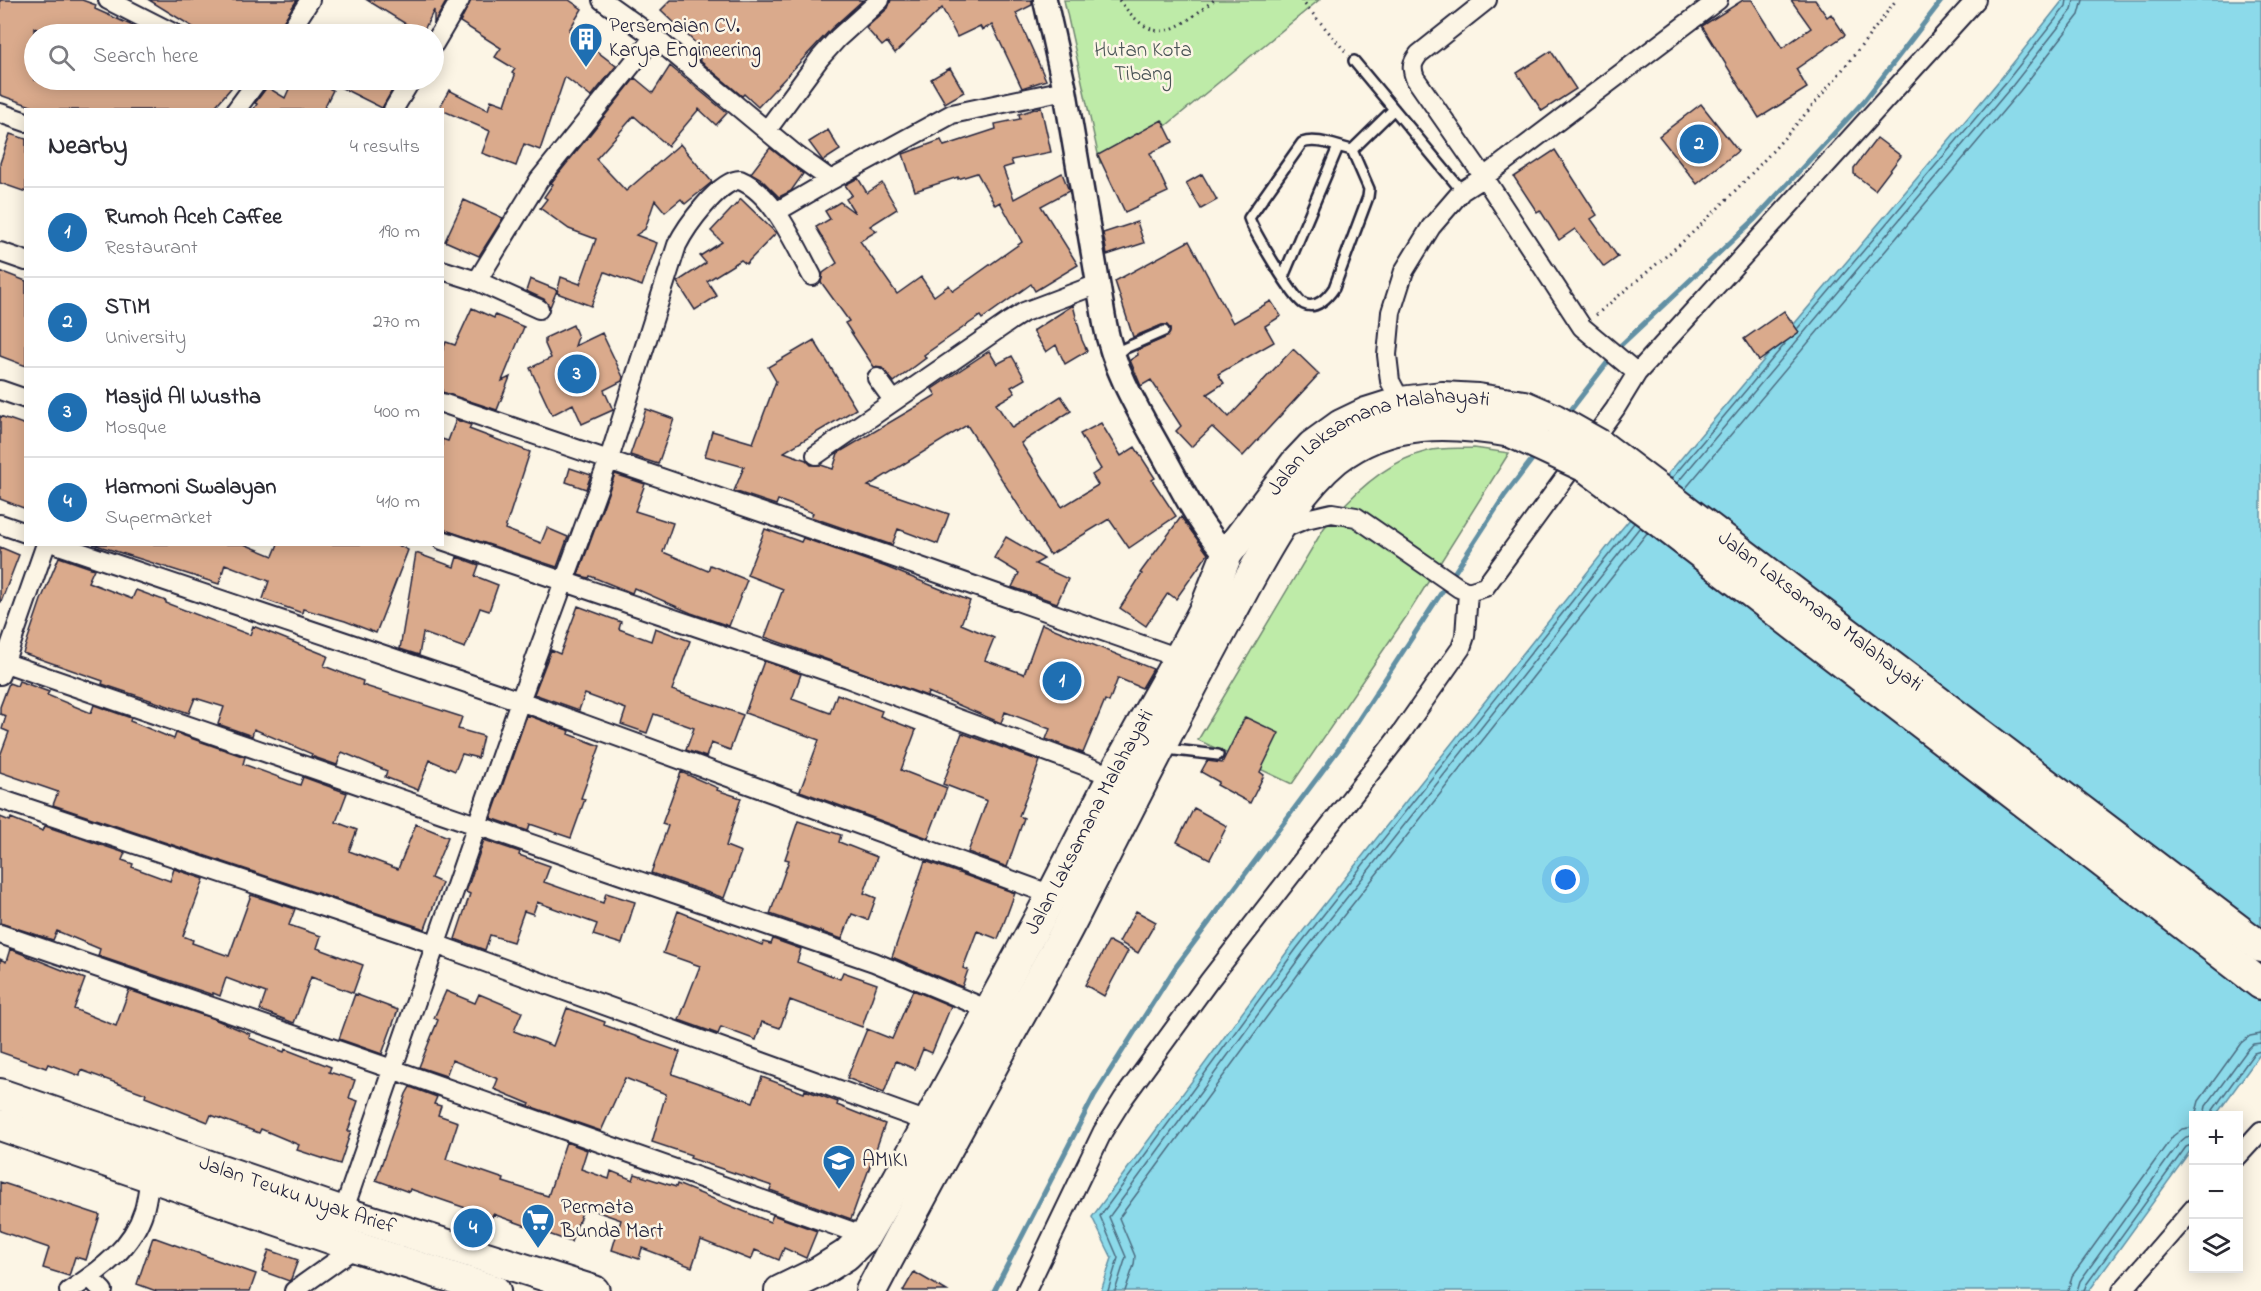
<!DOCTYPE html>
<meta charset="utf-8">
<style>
:root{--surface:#fff;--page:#f7f7f7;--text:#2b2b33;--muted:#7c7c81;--line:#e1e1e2;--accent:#1f6fb2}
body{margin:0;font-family:"Indie Flower",sans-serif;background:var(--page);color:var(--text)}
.controls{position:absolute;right:18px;bottom:18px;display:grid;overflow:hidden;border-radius:0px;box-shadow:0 3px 15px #0003}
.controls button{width:54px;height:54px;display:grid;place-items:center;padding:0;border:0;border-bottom:2px solid var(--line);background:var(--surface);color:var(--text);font:30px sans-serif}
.you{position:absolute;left:1566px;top:880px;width:21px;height:21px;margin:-15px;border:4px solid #fff;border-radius:50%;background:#1a73e8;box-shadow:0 0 0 9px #1a73e833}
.badge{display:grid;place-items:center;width:39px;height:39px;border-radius:50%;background:var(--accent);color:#fff;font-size:20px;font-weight:700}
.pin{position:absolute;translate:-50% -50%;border:3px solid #fff;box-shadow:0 2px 6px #0006}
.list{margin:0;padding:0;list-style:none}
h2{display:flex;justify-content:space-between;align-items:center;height:78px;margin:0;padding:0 24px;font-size:26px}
h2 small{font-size:20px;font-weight:400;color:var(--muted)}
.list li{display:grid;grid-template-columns:39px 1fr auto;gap:18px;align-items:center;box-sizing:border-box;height:90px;padding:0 24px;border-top:2px solid var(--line)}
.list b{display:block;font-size:22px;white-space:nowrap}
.list p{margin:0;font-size:20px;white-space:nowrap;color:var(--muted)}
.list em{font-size:20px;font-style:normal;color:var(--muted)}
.icon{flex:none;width:33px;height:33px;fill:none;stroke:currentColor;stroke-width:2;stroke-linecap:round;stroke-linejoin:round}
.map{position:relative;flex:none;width:2261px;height:1291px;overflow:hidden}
.search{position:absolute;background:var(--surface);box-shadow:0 3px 15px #0003;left:24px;top:24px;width:420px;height:66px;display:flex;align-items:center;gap:15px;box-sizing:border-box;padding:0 21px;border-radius:33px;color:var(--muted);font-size:22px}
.panel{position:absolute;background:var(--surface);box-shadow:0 3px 15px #0003;left:24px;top:108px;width:420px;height:438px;border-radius:0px}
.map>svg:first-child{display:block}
.green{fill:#beeba8;stroke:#708672;stroke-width:1.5}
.water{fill:#8cdaea;stroke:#6290a4;stroke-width:1.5}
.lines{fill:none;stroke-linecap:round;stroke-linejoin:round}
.shore{stroke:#4c6c81;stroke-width:1.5}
.stream{stroke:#6290a4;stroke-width:5}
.building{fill:#daaa8c;stroke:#22223b;stroke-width:1.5}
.service-casing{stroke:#22223b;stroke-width:14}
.minor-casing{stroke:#22223b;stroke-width:22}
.tertiary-casing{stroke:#22223b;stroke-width:27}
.trunk-casing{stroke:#22223b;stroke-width:34}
.path{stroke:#22223b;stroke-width:3;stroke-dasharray:1.5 4.5;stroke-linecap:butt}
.service{stroke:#fcf5e5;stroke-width:9}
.minor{stroke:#fcf5e5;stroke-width:18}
.tertiary{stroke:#fcf5e5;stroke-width:22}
.trunk{stroke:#fcf5e5;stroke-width:30}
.trunk-bridge-casing{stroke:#22223b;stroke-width:34;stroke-linecap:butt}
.trunk-bridge{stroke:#fcf5e5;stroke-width:30}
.labels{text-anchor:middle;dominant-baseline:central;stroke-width:5;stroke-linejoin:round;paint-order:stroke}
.poi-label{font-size:21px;fill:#22223b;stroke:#fcf5e5;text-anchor:start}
.park-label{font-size:21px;fill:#495456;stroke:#fcf5e5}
.street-label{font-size:21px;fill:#22223b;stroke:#fcf5e5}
</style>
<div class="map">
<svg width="2261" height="1291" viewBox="0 0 2261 1291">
<rect width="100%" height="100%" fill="#fcf5e5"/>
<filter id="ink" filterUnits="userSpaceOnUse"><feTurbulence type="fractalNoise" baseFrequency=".0167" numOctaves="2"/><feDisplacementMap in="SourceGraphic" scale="12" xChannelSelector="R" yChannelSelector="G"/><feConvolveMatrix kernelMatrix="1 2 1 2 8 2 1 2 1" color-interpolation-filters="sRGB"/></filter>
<g filter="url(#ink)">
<!-- green -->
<path class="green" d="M1064,0H1319L1140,147L1100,163Z
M1474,448L1509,453L1408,614L1292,784L1198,740L1324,528C1351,495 1386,461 1428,451C1442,447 1459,449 1474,448Z"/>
<!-- water -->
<path class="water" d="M2063,0H2261V1053L2216,1115L2194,1116L2193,1147L2089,1291H1101L1112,1258L1092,1217L1292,945L1620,531L2002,77Z"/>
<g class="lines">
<!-- shore -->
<path class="shore" d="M1798,328L2007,81L2066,6L2067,0
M1671,479L1785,344
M1677,483L2013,85L2072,10L2074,0
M1685,489L2020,91L2079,15L2083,0
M2195,1116L2199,1101L2241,1043L2250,1036L2261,1034
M2204,1116L2206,1106L2248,1049L2253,1044L2261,1043
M2212,1116L2213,1110L2254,1053L2261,1051
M1108,1291L1118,1258L1100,1216L1297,948L1634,523
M1115,1291L1126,1257L1109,1217L1303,953L1640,527
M1125,1291L1134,1265L1135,1256L1119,1218L1310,958L1647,533
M2068,1291L2072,1276L2173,1136L2182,1129L2194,1127
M2077,1291L2080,1281L2180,1142L2186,1137L2194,1136
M2084,1291L2086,1285L2186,1147L2194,1144"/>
<!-- stream -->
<path class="stream" d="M1567,415L1620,346L1754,220L1864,101L1942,0
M994,1291L1094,1096L1175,968L1344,742L1505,495L1537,453"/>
</g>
<!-- building -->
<path class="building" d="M0,0H82L96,5L95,9L151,34H55L34,28V80H221L231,88L212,110H42L0,95Z
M149,0H297L279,28L277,34H204Z
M367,0H447L434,23V10L422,34Z
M471,0H569L582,9L569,30L616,66L591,97L565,77L540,150L524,144L516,166L482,153L490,131L439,109L449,90L488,110L491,100L505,105L515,75L512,73L515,69L495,57L501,48L460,22Z
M671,0H863L831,29L758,107L744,94L742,96L699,60L705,52L661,10Z
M891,0H1032V5L1016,13L1046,80L1022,88L992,25L982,30L980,26L957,37L942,8L895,53L887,42L882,46L866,28L888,8Z
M1743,0H1752L1782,48L1811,28L1791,0H1815L1827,17L1831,14L1845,35L1796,69L1807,88L1759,118L1702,26Z
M1551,51L1576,89L1542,111L1517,73Z
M670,66L727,113L716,125L699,109L668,146L634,116L596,159L626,191L680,144L712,182L685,204L681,199L665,212L655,200L645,229L636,235L657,243L642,286L605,272L591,306L557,293L561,277L580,284L596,239L569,229L540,208L547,199L544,197L553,184L551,183L635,78L653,93Z
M950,68L964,92L945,103L931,79Z
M293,80H310L333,90L323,110H253L257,104L255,103L267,87L285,98Z
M326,80H398L382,108Z
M1701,104L1738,151L1697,184L1659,136Z
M1041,107L1051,152L1011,160L1013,165L1003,168L1014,199L1062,173L1069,191L1041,206L1078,265L1035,291L1031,284L982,319L980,316L924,355L926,358L894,382L882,368L874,367L845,323L849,321L821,282L823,273L837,263L816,227L830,219L825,211L840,202L855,213L846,199L852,195L845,185L858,178L867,193L882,183L897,209L870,226L877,231L860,241L897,294L921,277L934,296L949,285L953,291L1022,242L1000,202L995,205L977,173L958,179V177L915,191L903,154L941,140L944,146L996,129L995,124L1020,119L1019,114Z
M1162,120L1173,142L1150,153L1168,192L1125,212L1098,155Z
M828,130L840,150L823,161L809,142Z
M10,134L26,139V192L0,183V163Z
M1877,138L1901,156L1875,190L1854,174V168Z
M770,148L803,174L791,191L779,197L760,178L751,173Z
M1555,150L1597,215L1591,219L1618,257L1604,267L1575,229L1559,240L1540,210L1537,212L1514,177Z
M1202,174L1217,200L1201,209L1186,183Z
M741,199L776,233L746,264L741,260L707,281L717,296L695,310L677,282L706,263L700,256L722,242L711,231Z
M464,200L503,218L479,256L445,241Z
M1137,222L1144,243L1107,255L1103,233Z
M1189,241L1233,323L1271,301L1281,316L1265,326L1274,342L1218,374L1224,383L1207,394L1229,417L1293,349L1319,374L1243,456L1212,427L1191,447L1176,431L1181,426L1151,380L1141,386L1130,360L1138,355L1137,350L1167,337L1170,329L1167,325H1162L1133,337L1115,281Z
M0,271L26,281V366L0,356Z
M530,279L557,290L550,307L544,299L526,291Z
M1073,305L1082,340L1087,351L1065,364L1056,345L1046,352L1033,331Z
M472,308L494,318L495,315L524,327L502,381L510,377L497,410L442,392V352L446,342L455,345Z
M1784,311L1799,332L1759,361L1744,339Z
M573,325L578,337L575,346L602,333L623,377L622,381L604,390L613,410L582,424L573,404L552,415L530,368L551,358L545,344V338Z
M814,340L856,409L784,452L806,460L811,465H821L833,469L838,453L936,395L932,389L989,351L997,364L1012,356L1025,379L1011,387L1015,393L996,404L1012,428L1061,396L1071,411L1021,443L1062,507L1098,485L1092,475L1101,469L1080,434L1101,423L1121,456L1135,447L1155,478L1152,480L1176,516L1129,548L1109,519L1050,555L967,425L868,486L949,514L938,544L898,529L892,545L811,517L813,513L778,500L776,505L734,491L744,467L705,456L712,431L753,443L776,381L768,367Z
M646,409L674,419L658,464L630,455Z
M0,416L26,425V509L0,499Z
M456,420L471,425L469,429L530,452L505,529L541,543L547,528L568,537L557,567L442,529V439L448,441Z
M570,468L591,475L586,489L566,482Z
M615,474L645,484L635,511L673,523L663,552L708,571L710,565L747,580L729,626L691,613L634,588L632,593L590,576L589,578L578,575Z
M1181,517L1208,554L1176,599L1168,593L1146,626L1120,608L1142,574L1140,573Z
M765,529L801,542L803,538L886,567L970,601L961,624L994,638L985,660L1024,674L1042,624L1153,669L1142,688L1118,678L1109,702L1105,700L1083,753L1046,739L1050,729L1005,712L1001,723L928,692L927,696L765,637L783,589L747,575Z
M1006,537L1044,559L1035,564L1068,579L1057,603L1012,587L1019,573L994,558Z
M93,544H244L273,556L278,544H396L408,550L376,633L345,621L303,609L302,613L263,599L269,581L225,564L219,584Z
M0,547L19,555L1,602H0Z
M416,553L454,567L457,557L479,565L475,576L498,585L489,611L480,608L465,648L423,633L419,655L400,649Z
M59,557L94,569L88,582L132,599L136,590L166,601V603L250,635L253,626L328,656L324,666L363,681L362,685L462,717L458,729L483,736L478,758L462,754L455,771L430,760L418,790L385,777L387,771L342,752L337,765L311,756L312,754L254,729L252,736L218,724L224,707L195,698L189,713L102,684L103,681L23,653L41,600Z
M578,606L621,622L619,629L651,641L655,628L690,641L672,690L743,715L730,750L711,743L706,757L686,750L694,728L654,714L647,733L621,724L626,709L585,694L579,710L534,694L551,650L560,654Z
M764,661L801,674L792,699L830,713L837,694L882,711L880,716L916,730L901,770L947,788L928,838L800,791L819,740L745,713Z
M19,681L49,692L47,695L91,713L94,705L131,718L130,721L174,739L176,733L245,757L243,764L300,785L303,777L347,793L336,822L357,830L349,851L398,869L416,824L448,837L431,878L442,883L425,929L53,805L58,792L0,772V756L9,732L2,729L6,716L0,714V707L9,683L17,686Z
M527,715L570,731L569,734L600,746L581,798L585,799L571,838L530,824L528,831L491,818Z
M1245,717L1279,733L1260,772L1264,775L1250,803L1217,785L1219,782L1201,772L1207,761L1222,763Z
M962,733L1040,761L1019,816L1024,818L1007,867L968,852L987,801L943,784Z
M681,772L718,788L717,790L741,798L726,846L741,852L724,898L651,873L668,826L662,824Z
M1194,808L1227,826L1210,859L1177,842Z
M0,817L10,821L11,818L43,831L45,826L125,853L122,860L133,864L132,867L170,881L174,869L204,879L183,936L193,940L192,943L229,956L251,895L295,909L289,925L321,936L317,948L363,965L353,993L311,977L294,1023L260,1010L266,993L226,978L220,996L213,993V995L98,956L100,949L57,931L53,940L0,923Z
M798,821L841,835L839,842L877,857L864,893L876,898L868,920L852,914L842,939L770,914L789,860L785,859Z
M484,840L520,852L519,855L550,866L544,882L603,903L606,893L635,902L622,944L593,935L597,924L537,902L533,914L524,911L513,942L490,935L485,950L455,939L470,894L466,892Z
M925,861L1015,893L998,939L977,931L963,968L968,970L962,987L892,957Z
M678,911L762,945L763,942L771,944L773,939L801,949L797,962L840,979L843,972L877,984L862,1027L790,1000L780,1028L762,1022L756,1040L721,1027L718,1034L679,1020L700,966L663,953Z
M1136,911L1156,922L1138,953L1119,942Z
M1109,941L1128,951L1104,996L1085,985Z
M10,949L85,979L74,1009L116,1026L129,990L214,1019L250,1034L249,1038L284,1052L285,1049L331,1067L329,1072L355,1080L349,1098L358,1101L348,1131H351L340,1164L297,1150L299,1145L261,1129L259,1133L211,1115L208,1122L145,1097L146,1094L81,1070L80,1076L48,1064L46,1068L0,1052V959L6,962Z
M913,990L951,1006L932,1053L923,1049L915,1069L896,1061L884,1093L847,1078L867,1029L892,1039Z
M446,991L475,1003L479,994L522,1012L514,1031L553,1046L567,1008L605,1022L604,1025L680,1052L672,1074L753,1102L762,1077L804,1093L805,1090L838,1102L837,1105L885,1124L851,1219L770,1190L772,1186L690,1158L691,1155L652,1142L666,1094L625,1078L601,1131L529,1106L530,1104L494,1089L498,1079L452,1060L446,1076L419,1067L438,1020L434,1018Z
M355,994L398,1010L382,1054L339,1039Z
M410,1087L437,1097L434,1104L441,1106L438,1115L458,1122L446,1159L504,1179L503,1182L548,1196L566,1142L587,1150L581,1169L609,1179L611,1171L633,1180L635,1174L676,1187L677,1184L770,1222L773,1215L817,1231L806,1258L784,1248L779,1260L755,1250L751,1260L701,1240L692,1267L642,1248L639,1259L612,1250L621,1220L584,1207L571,1242L493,1214L492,1217L410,1189L409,1192L376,1180L406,1094Z
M0,1182L100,1215L86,1260L75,1257L69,1276L43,1268L49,1248L0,1231Z
M153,1237L256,1274L250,1291H156L137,1284Z
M269,1250L298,1260L291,1279L289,1281L262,1271Z
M914,1272L947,1291H903Z"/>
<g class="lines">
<defs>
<path id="service" d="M1354,61L1462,191
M1352,150C1337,147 1317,137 1302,143L1249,218C1253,230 1294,300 1304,304C1316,310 1328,297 1334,288L1368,197L1369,189L1352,150L1394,109
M1283,277L1338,147
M1114,353L1164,331
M1166,749L1218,755"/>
<path id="minor" d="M108,0L175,34
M602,0L654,37L796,155L831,180L952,114L1065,90
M1487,0L1419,54C1412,63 1411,67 1415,78L1484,177L1582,327L1637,373
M288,34L310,0
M434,44L460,0
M236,110L258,80
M393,110L411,80
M0,113L26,122
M767,130L820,58L838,38L880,0
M776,212L831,180
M0,252L26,261
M442,270L477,281L539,309
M477,281L539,180L654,37
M877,378L893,400
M0,390L26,399
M1401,402L1390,381L1387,355L1391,312L1404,271L1431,227L1462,191L1484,177L1718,0
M442,403L898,559L1179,658
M816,455L1010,321L1024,312L1098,284
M0,524L26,533
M1279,530L1306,519L1332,513L1356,517L1459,588L1468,592L1485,587L1615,409L1637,373L1976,0
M442,540L847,678L1121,779
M56,544L520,701L1052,895
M0,661L874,962L989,1010
M0,675L46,544
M0,799L435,944L928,1122
M0,934L392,1069L865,1236
M2238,1156L2261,1131
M343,1212L520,701L609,459L677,245C686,227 719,180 740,180C774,194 795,245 812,276
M90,1278L103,1291
M69,1291C100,1271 133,1247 144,1210C147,1200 148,1188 150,1178
M294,1291L356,1247
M1026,1291L1103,1131L1123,1099L1209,981L1402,732L1461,648L1465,636L1468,592
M2122,1291L2194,1208"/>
<path id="tertiary" d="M1045,0L1065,90L1105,324C1114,373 1143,418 1167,462C1184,493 1201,529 1227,554"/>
<g id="trunk">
<path id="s1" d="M1600,445L2261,947"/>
<path d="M1586,467L1647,512L2261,984"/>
<path id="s2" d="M0,1094L343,1212L594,1291"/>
<path d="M0,1125L356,1247L495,1291"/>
<path id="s3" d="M780,1291L819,1272L846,1255L865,1236L898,1179L1052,895L1113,776L1179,658L1205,609L1227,554L1295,464L1312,446L1341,425L1366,413L1401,402L1442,397L1478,399L1524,406"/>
<path d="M871,1291C918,1201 967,1113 1015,1024C1035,988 1056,951 1075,914C1124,817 1173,720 1225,624C1254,571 1289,498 1336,459C1388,418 1451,421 1511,432"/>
</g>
</defs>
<!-- service casing -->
<use href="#service" class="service-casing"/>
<!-- minor casing -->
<use href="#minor" class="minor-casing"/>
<!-- tertiary casing -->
<use href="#tertiary" class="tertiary-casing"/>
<!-- trunk casing -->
<use href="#trunk" class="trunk-casing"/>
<!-- path -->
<path class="path" d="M1119,0C1156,49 1173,32 1214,0
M1301,0L1345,51
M1596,315C1633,283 1672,253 1707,219C1776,151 1839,78 1896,0"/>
<!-- service -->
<use href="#service" class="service"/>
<!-- minor -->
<use href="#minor" class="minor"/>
<!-- tertiary -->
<use href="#tertiary" class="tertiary"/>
<!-- trunk -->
<use href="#trunk" class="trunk"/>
<defs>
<path id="trunk-bridge" d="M1524,406L1554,419L1600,445
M1511,432L1586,467"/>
</defs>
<!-- trunk-bridge casing -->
<use href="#trunk-bridge" class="trunk-bridge-casing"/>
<!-- trunk-bridge -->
<use href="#trunk-bridge" class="trunk-bridge"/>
</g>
</g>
<!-- icons -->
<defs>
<symbol id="building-pin" viewBox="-11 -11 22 30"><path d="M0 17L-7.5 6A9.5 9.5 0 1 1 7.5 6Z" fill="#1f6fb2" stroke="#fcf5e5"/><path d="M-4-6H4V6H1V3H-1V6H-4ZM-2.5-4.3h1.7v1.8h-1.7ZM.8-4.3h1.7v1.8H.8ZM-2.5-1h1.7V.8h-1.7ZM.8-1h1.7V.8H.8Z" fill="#fff"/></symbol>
<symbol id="university-pin" viewBox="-11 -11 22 30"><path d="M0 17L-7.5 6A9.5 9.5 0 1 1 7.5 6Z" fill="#1f6fb2" stroke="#fcf5e5"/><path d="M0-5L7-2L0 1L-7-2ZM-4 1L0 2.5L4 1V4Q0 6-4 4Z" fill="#fff"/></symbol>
<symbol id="supermarket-pin" viewBox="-11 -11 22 30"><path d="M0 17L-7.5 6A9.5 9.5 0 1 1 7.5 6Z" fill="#1f6fb2" stroke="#fcf5e5"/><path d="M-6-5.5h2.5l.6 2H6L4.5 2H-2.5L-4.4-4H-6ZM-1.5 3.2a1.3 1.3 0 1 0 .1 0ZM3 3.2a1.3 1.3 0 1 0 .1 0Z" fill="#fff"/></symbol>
</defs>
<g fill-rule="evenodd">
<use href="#building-pin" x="567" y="20" width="38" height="52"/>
<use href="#university-pin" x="820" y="1142" width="38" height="52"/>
<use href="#supermarket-pin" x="519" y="1201" width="38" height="52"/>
</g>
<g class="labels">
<!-- poi labels -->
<g class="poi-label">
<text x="609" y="27">Persemaian CV.<tspan x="609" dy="24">Karya Engineering</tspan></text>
<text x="862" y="1161">AMIKI</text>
<text x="561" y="1208">Permata<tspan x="561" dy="24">Bunda Mart</tspan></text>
</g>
<!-- park labels -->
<g class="park-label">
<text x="1143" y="51">Hutan Kota<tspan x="1143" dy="24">Tibang</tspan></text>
</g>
<!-- street labels -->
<g class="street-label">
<text stroke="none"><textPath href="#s3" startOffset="1076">Jalan Laksamana Malahayati</textPath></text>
<text stroke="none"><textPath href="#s1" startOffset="276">Jalan Laksamana Malahayati</textPath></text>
<text stroke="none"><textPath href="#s3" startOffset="573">Jalan Laksamana Malahayati</textPath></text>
<text stroke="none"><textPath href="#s2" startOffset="314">Jalan Teuku Nyak Arief</textPath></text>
</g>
</g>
</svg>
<div class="controls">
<button>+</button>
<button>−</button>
<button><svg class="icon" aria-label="layers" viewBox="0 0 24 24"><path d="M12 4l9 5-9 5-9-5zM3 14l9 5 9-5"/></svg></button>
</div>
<div class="you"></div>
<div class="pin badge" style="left:1062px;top:681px">1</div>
<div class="pin badge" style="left:1699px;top:144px">2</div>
<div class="pin badge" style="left:577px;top:374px">3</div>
<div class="pin badge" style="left:473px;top:1228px">4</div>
<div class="search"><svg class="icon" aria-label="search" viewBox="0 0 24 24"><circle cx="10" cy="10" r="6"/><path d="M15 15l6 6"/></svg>Search here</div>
<section class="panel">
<h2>Nearby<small>4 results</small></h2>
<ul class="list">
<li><span class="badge">1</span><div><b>Rumoh Aceh Caffee</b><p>Restaurant</p></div><em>190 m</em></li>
<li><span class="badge">2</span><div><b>STIM</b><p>University</p></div><em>270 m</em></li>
<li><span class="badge">3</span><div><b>Masjid Al Wustha</b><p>Mosque</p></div><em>400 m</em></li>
<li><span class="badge">4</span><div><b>Harmoni Swalayan</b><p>Supermarket</p></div><em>410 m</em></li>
</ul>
</section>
</div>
